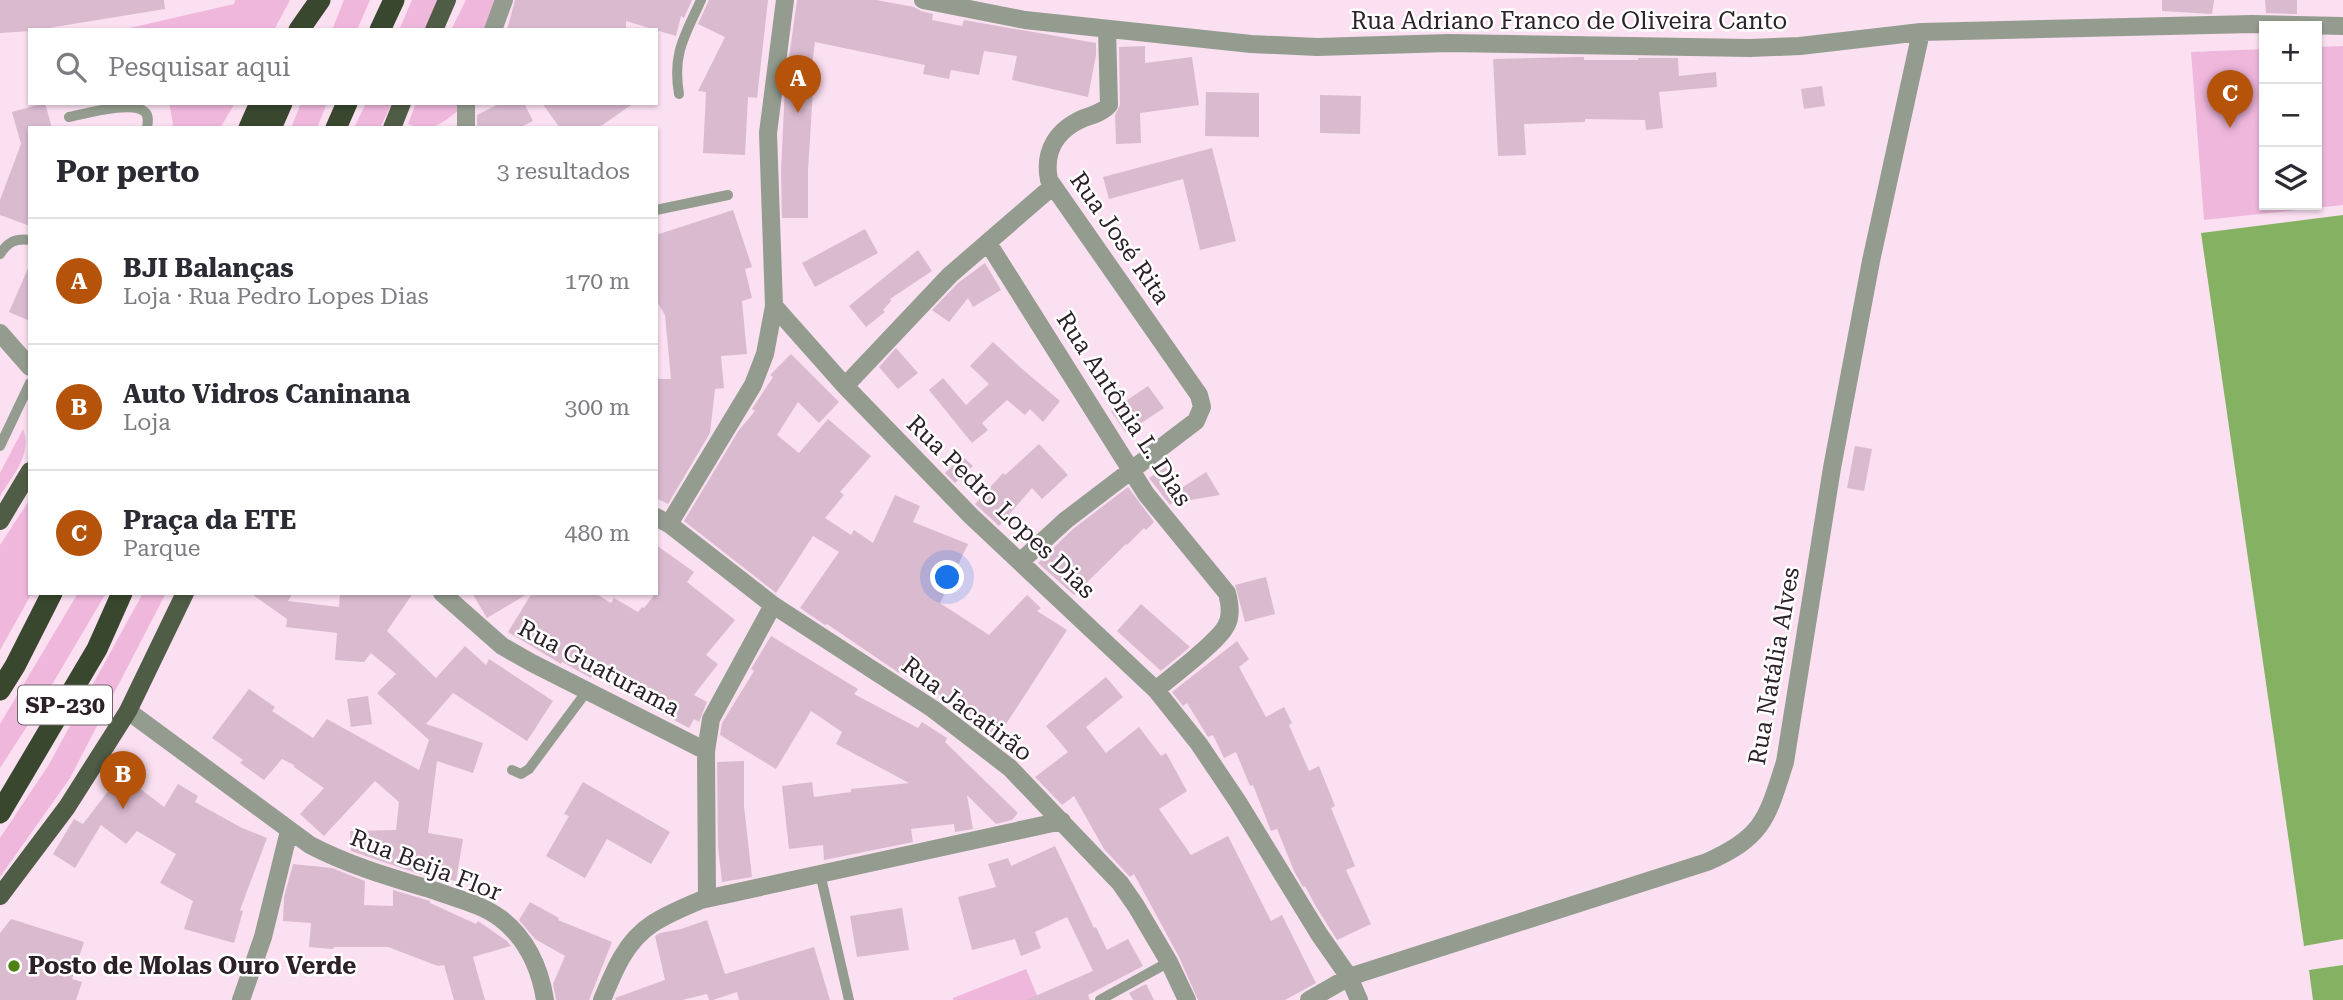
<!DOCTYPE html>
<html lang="pt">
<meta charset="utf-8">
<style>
:root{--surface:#fff;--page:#f7f7f7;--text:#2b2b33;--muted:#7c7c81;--line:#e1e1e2;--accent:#b45309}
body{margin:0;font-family:"Roboto Serif",serif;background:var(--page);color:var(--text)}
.controls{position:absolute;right:21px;top:21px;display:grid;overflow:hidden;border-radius:0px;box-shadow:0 2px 5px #0004}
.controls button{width:63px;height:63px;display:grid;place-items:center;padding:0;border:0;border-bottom:2px solid var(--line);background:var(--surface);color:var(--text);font:35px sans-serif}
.you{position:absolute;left:948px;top:578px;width:24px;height:24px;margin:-18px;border:5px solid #fff;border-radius:50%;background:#1a73e8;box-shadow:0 0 0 10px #1a73e833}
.badge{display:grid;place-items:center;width:46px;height:46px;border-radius:50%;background:var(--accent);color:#fff;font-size:23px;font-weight:700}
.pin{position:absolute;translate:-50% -58px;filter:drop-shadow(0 2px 4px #0008)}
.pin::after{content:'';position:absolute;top:37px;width:24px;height:21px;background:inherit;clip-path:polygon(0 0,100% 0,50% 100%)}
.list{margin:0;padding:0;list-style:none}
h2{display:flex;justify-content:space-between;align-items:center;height:91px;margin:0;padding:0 28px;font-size:30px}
h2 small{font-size:23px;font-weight:400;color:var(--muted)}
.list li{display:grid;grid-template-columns:46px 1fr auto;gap:21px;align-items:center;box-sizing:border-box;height:126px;padding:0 28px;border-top:2px solid var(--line)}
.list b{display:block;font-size:26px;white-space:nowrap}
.list p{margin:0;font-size:23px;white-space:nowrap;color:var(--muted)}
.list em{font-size:23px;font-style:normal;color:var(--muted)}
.icon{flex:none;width:38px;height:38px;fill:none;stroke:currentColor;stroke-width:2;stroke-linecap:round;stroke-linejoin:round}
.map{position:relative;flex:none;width:2343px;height:1000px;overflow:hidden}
.search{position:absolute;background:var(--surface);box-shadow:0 2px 5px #0004;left:28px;top:28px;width:630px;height:77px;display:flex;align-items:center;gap:18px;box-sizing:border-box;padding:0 24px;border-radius:0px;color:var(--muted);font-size:26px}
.panel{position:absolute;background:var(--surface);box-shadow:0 2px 5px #0004;left:28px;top:126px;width:630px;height:469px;border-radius:0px}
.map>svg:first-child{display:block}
.green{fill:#f0b7dd}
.water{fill:#85b262}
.building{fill:#dabacf}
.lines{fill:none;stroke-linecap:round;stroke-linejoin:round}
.service{stroke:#949c8f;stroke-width:10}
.minor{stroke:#949c8f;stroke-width:18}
.primary{stroke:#505d46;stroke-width:18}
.motorway{stroke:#38472d;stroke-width:21}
.poi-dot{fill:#4f8216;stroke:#fff;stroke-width:2.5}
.labels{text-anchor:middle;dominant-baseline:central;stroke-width:5;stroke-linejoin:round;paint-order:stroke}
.shield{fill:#fff;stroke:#6c6469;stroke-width:2}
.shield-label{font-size:23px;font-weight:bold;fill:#2d2129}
.street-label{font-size:24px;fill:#2d2129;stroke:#fff}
.poi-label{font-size:24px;font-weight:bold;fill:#2d2129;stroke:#fff;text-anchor:start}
</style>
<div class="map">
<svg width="2343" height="1000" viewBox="0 0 2343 1000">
<rect width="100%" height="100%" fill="#fbe0f1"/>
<!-- green -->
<path class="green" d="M235,0H290L274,30H121L234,4Z
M344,0H370L357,30H332Z
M412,0H438L426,30H399Z
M466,0H496L485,30H451Z
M2343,46V205L2204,220L2191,52L2264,49V205H2317V47Z
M169,103H235L220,128H172L173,123Z
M301,103H327L317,128H291Z
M366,103H392L380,128H354Z
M416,103H459L458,111C439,125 432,133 408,124Z
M23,429C33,454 12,476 0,496V473Z
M30,499V593H32L0,650V545Z
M78,593H106L30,722L0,768V724Z
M143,593H166L70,778L0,877V838L48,766Z
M1026,969L1039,1000H953V998Z"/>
<!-- water -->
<path class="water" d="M2343,215V939L2304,946L2201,233Z
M2343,965V1000H2313L2309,970Z"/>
<!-- building -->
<path class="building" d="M0,0H164L165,9L30,31L0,33Z
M515,0H692L684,18L681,16L676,36L626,21V30H507Z
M709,0H768L757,98L748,97L745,155L703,153L706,92L698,91L725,37L698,24Z
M797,0H876L914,7L921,11L933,14L932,20L962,26L964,20L1096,43V55L1088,97L1012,80L1017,56L984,51L979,75L951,70L949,79L923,74L925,65L815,42L811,72H814L808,171V218H782L781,171L785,87Z
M2162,0H2214L2212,14L2162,11Z
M2265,0H2297V14L2266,13Z
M1145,46V63L1192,57L1199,105L1140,113L1141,143L1116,144L1115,115L1120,105L1119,47Z
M1578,57H1584V60H1638V58H1678L1679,76L1716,72L1717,87L1659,92L1663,128L1646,130L1645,120L1585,119V122L1524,124L1526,155L1498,156L1493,59Z
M1822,86L1825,106L1804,109L1801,89Z
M1206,92L1259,93V137L1205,136Z
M1320,95L1361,96L1360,134L1320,133Z
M45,103L52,128H30V226L0,215V200L21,144L12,112Z
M501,103H524L533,121L519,128H477V115Z
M542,103H634L598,128H560Z
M1212,148L1236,241L1200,250L1183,179L1109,199L1103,177Z
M733,210L752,267L745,269L752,298L742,301L747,354L721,356L724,388L715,389L710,433L668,504L656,498V379H671L665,315L656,300V235Z
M865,229L878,253L815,287L802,263Z
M918,250L932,271L890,299L891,301L883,310L885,312L866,327L849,306Z
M985,263L1001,290L973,307L968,298L949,322L932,310L958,283Z
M30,264V321L9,312Z
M993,342L1021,368L1060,401L1043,422L1030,409L1025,415L1007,400L982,423L988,430L972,443L929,390L943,378L966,405L989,384L970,366Z
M896,348L918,373L898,389L879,367Z
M791,354L839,402L819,423L798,402L777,435L799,453L828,419L871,456L840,492L844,495L825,518L851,535L854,530L873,543L895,495L920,506L913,522L968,544L940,603L989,635L1027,595L1041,608L1037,611L1067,630L995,741L974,726L978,720L901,670L899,673L827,624L825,625L800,608L839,552L813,536L776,593L684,521L739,430L755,411L752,409L773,377L770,375Z
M1148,386L1164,408L1126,433L1111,411Z
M1039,444L1068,475L1042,499L1032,488L999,526L975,504L1003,473L1005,475Z
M1855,446L1872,449L1864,491L1847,488Z
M962,456L973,466L955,483L945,473Z
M1166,467L1180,489L1206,472L1220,495L1172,503L1170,505L1149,478Z
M1128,487L1154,522L1146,530L1144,528L1127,545L1126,544L1074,595L1038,563L1073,529Z
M656,545L694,572L687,582L735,620L706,655L718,664L694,695L707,702L699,722L694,719L689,728L644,704L649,695L597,667L591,678L562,662L561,664L508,632L532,593H595L611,603L614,598L638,612L642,607L644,608L656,593Z
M1266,577L1275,614L1245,622L1235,585Z
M250,593H293L288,601L339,607L340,593H413L387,631L436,678L465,646L486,665L489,659L553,701L527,741L453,693L426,724L483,743L473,773L437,761L428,833L463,839L456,881L438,878L437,880L351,851L350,831L396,830L399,802L375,781L324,836L300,814L324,788L294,767V765L282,759L264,780L240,763L243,760L212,738L249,689L275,707L272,711L313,738L327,719L419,770L429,740L377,693L396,674L371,653L364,662L335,660L337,633L286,627L287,619Z
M472,593H529L487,618Z
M1141,604L1190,647L1161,671L1117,631Z
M771,636L858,689L854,694L918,728L922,722L947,738L945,742L1018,813L1012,820L996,824L967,795L973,829L955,832L954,824L911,829L913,842L824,860L823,845L789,849L782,786L812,782L814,797L851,792V789L909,783L836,744L842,732L811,711L776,769L720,735L722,723L754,671L751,669Z
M1237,641L1249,659L1239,667L1266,717L1284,707L1292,723L1289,725L1309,771L1319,766L1335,806L1331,808L1355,866L1346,870L1371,924L1337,940L1315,905L1305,886L1303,887L1294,871L1277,829L1271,831L1253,785L1250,786L1236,752L1224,758L1213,735L1208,737L1187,703L1183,706L1172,692Z
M1106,677L1123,697L1086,727L1106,753L1139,727L1161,756L1166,753L1187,791L1159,809L1191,855L1228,836L1271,921L1282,915L1316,983L1285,1000H1198L1179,957L1134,874L1130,877L1104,849L1074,796L1062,805L1035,777L1068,752L1046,726Z
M368,696L372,724L351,727L347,699Z
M744,761V806L752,877L722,882L718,847L717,762Z
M121,774L164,807L178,784L198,796L195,802L242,828L267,838L240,910L243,911L234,943L184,929L193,901L160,883L176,854L137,831L126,844L101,825L75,868L53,854L74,819L83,824Z
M583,782L670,832L651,864L607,839L585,878L546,856L569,816L564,814Z
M1055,846L1094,928L1096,927L1107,950L1128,939L1143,966L1088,995L1090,1000H1026L1093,971L1067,917L1035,932L1041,948L1021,956L1015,939L972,950L958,897L996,887L988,864L1008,858L1011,866Z
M293,864L332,868L365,881L364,905L393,906V890L430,901V903L476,924L478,921L507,941L511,946L473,957L485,1000H454L444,965L438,966L388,947H334L333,949L309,947L311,923L283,921L284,897Z
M530,902L559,918L558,920L612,942L589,1000H556L553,984L565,956L535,939L519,920Z
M902,908L909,950L857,957L850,916Z
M11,919L84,942L72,979L82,982L76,1000H0V933Z
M707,920L725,974L814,947L830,1000H739L737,992L713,1000H709L707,994L682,1000H616L615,998L665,980L655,936L660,933L681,929Z
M1146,984L1154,1000H1133L1129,993Z"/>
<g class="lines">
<!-- service -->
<path class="service" d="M679,94C672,53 685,36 701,0
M69,117C85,114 133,100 145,112C149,116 148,122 147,128
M656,210L728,195
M0,254C8,242 15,238 30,240
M0,446L30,383
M512,770L521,774L529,769L587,691
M820,873L849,1000
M1100,1000L1169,962"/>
<!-- minor -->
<path class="minor" d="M923,0L1025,20L1251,44L1317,47L1449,43L1750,48L1800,46L1921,32L2252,24L2343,26
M493,30L504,0
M466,103V128
M988,243L1146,494L1227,593C1230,604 1232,616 1226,626C1218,642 1172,676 1156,690
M774,306L845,386L971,516L1156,690L1199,744L1238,802L1319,934L1349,977L1359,1000
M0,333L30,367
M845,386L950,275L1053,186
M656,517L669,524L773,605L933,709L1010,768L1120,883L1136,906L1169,962L1187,1000
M669,524L753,385L765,354L774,306L768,133L785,0
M1020,562L1066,520L1196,421L1202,407L1199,395L1049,180C1043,150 1058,129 1084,118C1093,115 1103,112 1109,105L1107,29
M442,593L502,646L532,663L706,751
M128,711L310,845C350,866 393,878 436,891C457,899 481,904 500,918C526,938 540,968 545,1000
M707,898L706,751L711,719L773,605
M241,1000L263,937L289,831
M602,1000C614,971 625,942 652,924C667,914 685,907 701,900L1062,821
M1309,1000L1349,977L1707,862C1764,837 1767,818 1785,762L1832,468L1871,261L1921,32"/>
<!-- primary -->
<path class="primary" d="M434,30L447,0
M392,128L402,103
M0,521L30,471
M0,896L67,807L128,711L185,593"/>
<!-- motorway -->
<path class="motorway" d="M299,30L320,0
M380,30L394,0
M249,128L260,103
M271,128L282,103
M336,128L347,103
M0,690L15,666L52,593
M0,813L97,649L122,593"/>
</g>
<!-- markers -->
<circle class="poi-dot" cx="14" cy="966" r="7"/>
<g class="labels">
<!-- shield labels -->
<rect class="shield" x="18" y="685.5" width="94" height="39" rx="5"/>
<g class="shield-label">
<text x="65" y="705">SP-230</text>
</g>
<!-- street labels -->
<g class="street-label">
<text x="1569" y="21">Rua Adriano Franco de Oliveira Canto</text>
<text transform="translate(1120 238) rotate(55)">Rua José Rita</text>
<text transform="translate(1124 409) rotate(57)">Rua Antônia L. Dias</text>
<text transform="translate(1001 507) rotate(44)">Rua Pedro Lopes Dias</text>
<text transform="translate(1774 666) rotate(-80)">Rua Natália Alves</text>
<text transform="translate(599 668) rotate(28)">Rua Guaturama</text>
<text transform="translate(967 709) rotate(37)">Rua Jacatirão</text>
<text transform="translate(426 865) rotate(21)">Rua Beija Flor</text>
</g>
<!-- poi labels -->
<g class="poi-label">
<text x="28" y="966">Posto de Molas Ouro Verde</text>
</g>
</g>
</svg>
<div class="controls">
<button>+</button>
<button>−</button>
<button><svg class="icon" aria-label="layers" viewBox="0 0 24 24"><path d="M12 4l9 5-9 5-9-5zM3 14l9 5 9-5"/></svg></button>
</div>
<div class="you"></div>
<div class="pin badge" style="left:798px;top:113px">A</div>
<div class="pin badge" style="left:123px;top:809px">B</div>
<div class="pin badge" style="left:2230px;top:128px">C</div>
<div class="search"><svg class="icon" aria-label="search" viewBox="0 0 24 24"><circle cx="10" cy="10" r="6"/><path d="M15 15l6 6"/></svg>Pesquisar aqui</div>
<section class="panel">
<h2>Por perto<small>3 resultados</small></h2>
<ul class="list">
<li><span class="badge">A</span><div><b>BJI Balanças</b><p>Loja · Rua Pedro Lopes Dias</p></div><em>170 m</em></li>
<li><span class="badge">B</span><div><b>Auto Vidros Caninana</b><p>Loja</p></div><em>300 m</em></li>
<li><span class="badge">C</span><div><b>Praça da ETE</b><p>Parque</p></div><em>480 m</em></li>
</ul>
</section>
</div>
